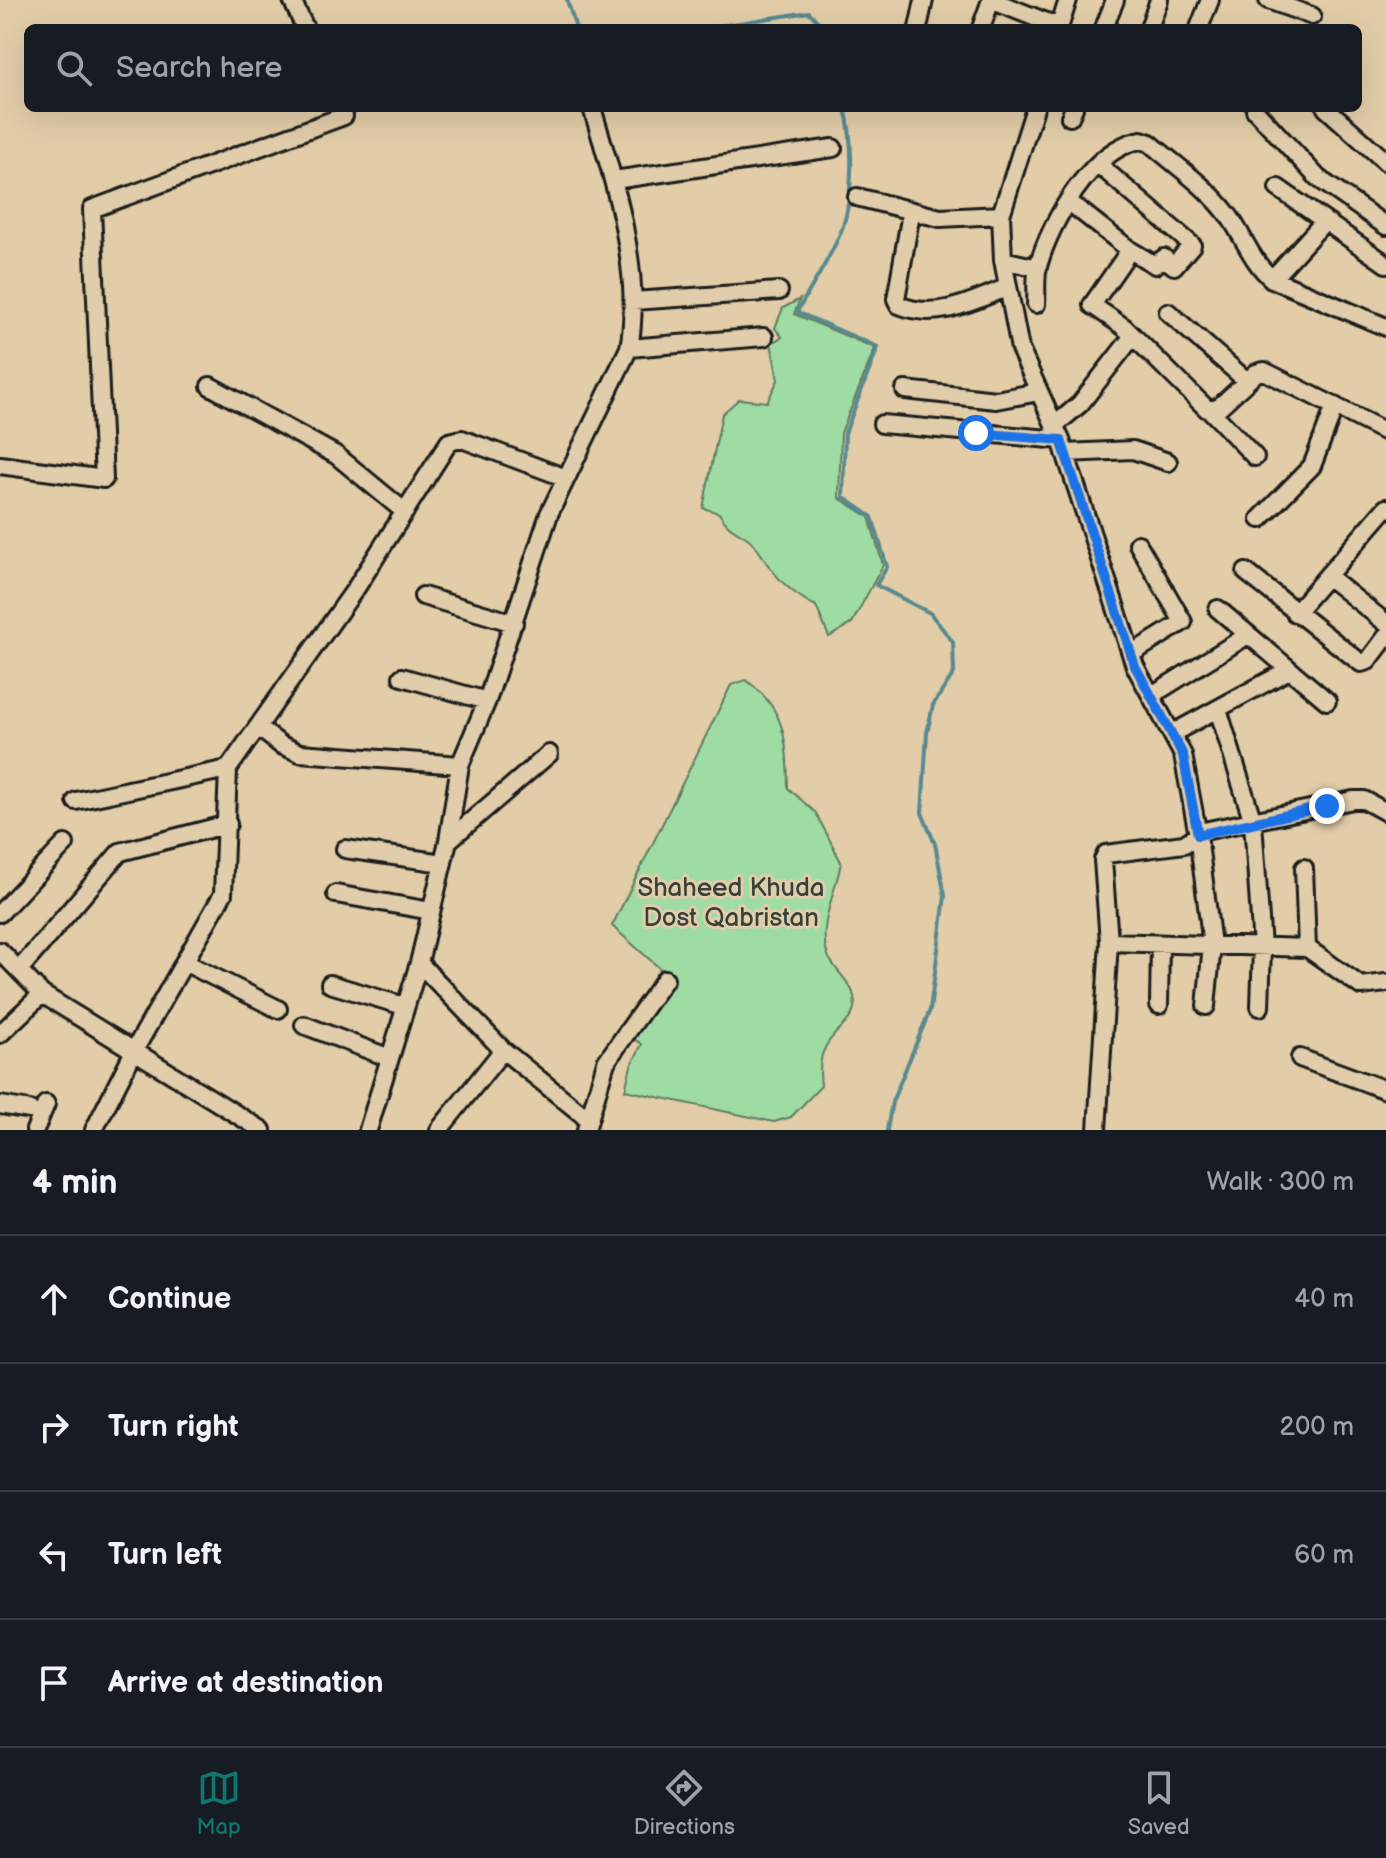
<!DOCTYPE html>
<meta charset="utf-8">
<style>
:root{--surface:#171b24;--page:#242831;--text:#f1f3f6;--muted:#9ea1a6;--line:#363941;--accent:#0f766e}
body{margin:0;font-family:"Balsamiq Sans",sans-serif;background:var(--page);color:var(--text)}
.stop{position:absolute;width:24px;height:24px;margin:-18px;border:6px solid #1a73e8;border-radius:50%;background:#fff}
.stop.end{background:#1a73e8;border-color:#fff;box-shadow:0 2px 8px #0008}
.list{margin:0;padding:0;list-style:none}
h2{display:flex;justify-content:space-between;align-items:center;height:104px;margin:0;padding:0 32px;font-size:34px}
h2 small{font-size:26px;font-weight:400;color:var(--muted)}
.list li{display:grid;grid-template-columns:52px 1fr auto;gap:24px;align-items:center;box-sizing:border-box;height:128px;padding:0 32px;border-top:2px solid var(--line)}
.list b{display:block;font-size:30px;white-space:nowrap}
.list em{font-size:26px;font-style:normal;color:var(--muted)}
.icon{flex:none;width:44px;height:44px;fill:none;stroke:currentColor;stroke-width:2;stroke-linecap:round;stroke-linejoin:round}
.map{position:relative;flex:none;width:1386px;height:1130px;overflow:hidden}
.search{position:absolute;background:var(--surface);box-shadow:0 8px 32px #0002;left:24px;right:24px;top:24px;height:88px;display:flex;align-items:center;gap:20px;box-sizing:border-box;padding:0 28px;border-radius:12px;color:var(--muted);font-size:30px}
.sheet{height:616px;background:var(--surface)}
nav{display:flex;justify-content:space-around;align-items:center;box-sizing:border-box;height:112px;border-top:2px solid var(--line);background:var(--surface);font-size:22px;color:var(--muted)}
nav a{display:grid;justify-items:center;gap:4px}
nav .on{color:var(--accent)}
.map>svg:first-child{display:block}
.green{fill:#9fdca4;stroke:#5e7c60;stroke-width:2}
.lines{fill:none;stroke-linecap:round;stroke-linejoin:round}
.stream{stroke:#59898f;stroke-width:4}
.minor-casing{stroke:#1c1c1c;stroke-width:22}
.minor{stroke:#e1cdab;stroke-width:16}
.route{stroke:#1a73e8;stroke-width:10}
.labels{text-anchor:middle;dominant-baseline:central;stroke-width:6;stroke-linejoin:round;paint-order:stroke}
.park-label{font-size:26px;fill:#364237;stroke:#e1cdab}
</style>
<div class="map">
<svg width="1386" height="1130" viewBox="0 0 1386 1130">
<rect width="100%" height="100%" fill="#e2cda8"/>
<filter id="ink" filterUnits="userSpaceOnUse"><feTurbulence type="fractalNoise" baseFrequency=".0125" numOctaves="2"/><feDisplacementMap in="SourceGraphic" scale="16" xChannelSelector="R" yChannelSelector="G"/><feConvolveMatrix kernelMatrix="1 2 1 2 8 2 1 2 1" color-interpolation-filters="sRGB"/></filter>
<g filter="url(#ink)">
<!-- green -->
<path class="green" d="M800,299L794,314L875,348L841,433L839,498L869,517L883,565L852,623L829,637L816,606C798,597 781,583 769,566C762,557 757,544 746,537C733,529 727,527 719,513L703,508L722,414L739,399L767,402L778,380L771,343L782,337L775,328L783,308Z
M746,680C786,709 787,741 788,788L816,813L841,862C837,889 818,925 827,953C833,973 862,986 853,1012C851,1018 847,1022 842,1027C821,1046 818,1059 821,1086L791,1117L774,1122L625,1090L631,1066L642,1044L634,1039L675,982L612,926L731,685Z"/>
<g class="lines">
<!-- stream -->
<path class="stream" d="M567,0L576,28
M707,28L809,12L824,28
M845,108C854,142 854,204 839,236C828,262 811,287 797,312L878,347L845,433L843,497L872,517L887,567L876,585L930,613L953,642L954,673L933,705L927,733L922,813L935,844L945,896L930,1010L892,1102L887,1130"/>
<defs>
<path id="minor" d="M292,0L305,28
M991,0L1059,27
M1268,0L1312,16
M918,28L924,0
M981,28L991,0
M1059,28L1068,0
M1104,28L1115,0
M1149,28L1159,0
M1199,28L1210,0
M1035,108L1001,215L1003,260L1020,349L1061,440L1135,666L1183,755L1198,835L1212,945L1206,1006
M1326,108L1386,162
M1255,110L1318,178L1386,226
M1070,117L1074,108
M1099,165L1192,245L1174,266L1164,258L1155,265L1130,250
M614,180L833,148
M1278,188L1386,264
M857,197L940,218L1001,215
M1068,201L1130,250L1092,305L1124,327L1207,409H1217L1256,373L1264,371L1386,432
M911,213L896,299L899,305C936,321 974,301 1008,287
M1003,260L1038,268
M1272,279L1323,223
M633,301L779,291
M1036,304C1037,292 1035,277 1038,266C1051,221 1091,149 1141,140L1150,143C1176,166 1209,188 1229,216C1244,237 1252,262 1272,279L1386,327
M1168,312L1247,381
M629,348L764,337
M210,386L336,455L405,512
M905,390L996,400L1039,392
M1211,411L1255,457
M882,424L1061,440
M1054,426L1080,404L1133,336
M1065,453L1133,450L1168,462
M0,465L104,479L92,209L344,116L341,108
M1260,519L1312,466L1335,406
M1246,572L1361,663L1368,661L1386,637
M1327,576L1386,623
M423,596L514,623
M1218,609L1327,701
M1295,613L1386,508
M1131,654L1183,622L1138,544
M402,677L487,701
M1152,695L1248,635
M1218,709L1253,822L1262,947L1260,1007
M258,727L281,745L300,753L460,765
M1173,733L1289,670
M76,801L228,769
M448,841L549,754
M345,849L443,863
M1304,868L1307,948
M336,894L431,911
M0,913L65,844
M1109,942L1307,948L1361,986L1386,983
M0,951L42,994L262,1130
M184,962L278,1009
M419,963L503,1050L588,1119
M19,970L120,852L228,824
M330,984L404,1006
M1159,1005L1160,944
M304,1025L387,1057
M0,1034L42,994
M1300,1058L1386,1090
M0,1105L30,1110
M35,1130L46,1104
M94,1130L135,1049L223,894L228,769L356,588L449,442L462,439L566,478
M368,1130L419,963L448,841L460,765L487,701L549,514L629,348C643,273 614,179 592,108
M439,1130L503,1050
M586,1130L606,1062L665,979
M1097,1130L1109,942L1103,860L1106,854L1184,844L1204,831L1353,800H1364L1386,812"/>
</defs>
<!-- minor casing -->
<use href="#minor" class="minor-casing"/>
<!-- minor -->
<use href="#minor" class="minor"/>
</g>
</g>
<g class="lines" filter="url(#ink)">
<!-- route -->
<path class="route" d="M976,433L1061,440L1135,666L1183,755L1198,835L1327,806"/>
</g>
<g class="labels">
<!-- park labels -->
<g class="park-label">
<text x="731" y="888">Shaheed Khuda<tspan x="731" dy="30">Dost Qabristan</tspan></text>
</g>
</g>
</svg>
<div class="stop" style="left:976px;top:433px"></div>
<div class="stop end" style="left:1327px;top:806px"></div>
<div class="search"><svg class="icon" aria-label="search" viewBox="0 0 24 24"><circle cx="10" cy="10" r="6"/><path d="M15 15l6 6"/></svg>Search here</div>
</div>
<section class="sheet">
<h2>4 min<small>Walk · 300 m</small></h2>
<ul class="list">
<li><svg class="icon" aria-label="ahead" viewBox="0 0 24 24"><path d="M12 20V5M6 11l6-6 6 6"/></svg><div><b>Continue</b></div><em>40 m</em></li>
<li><svg class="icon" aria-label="right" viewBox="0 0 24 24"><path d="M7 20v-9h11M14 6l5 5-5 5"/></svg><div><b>Turn right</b></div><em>200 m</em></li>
<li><svg class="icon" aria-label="left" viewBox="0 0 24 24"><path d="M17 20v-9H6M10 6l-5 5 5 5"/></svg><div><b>Turn left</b></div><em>60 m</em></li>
<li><svg class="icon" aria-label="arrive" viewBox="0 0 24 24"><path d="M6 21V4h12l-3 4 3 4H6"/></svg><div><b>Arrive at destination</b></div></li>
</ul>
</section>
<nav>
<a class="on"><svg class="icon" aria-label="map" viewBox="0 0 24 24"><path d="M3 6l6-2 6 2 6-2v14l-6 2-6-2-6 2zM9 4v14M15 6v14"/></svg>Map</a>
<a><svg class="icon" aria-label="directions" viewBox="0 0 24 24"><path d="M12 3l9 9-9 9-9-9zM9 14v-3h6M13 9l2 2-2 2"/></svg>Directions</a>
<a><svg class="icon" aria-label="saved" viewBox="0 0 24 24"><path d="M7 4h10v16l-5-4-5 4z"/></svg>Saved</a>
</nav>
